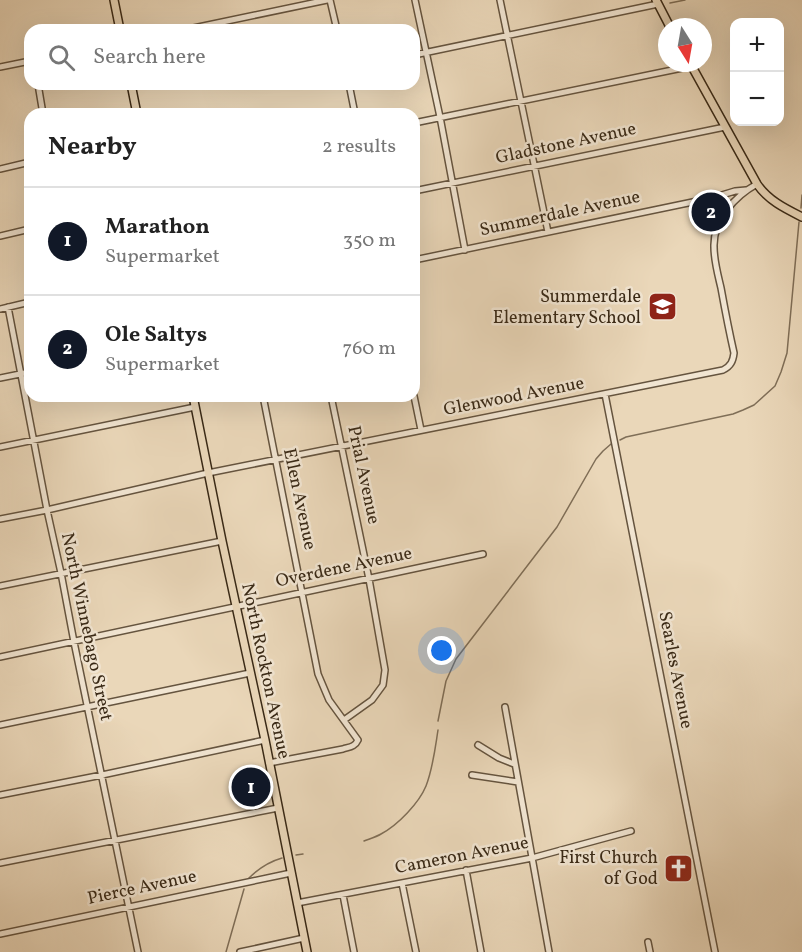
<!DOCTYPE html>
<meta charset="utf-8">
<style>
:root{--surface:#fff;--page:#f2f2f2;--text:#222;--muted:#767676;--line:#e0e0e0;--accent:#111827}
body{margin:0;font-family:Vollkorn,serif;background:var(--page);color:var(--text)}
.controls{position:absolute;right:18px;top:18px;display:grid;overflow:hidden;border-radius:12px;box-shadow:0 6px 24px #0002}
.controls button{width:54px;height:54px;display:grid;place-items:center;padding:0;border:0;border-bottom:2px solid var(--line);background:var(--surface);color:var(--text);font:30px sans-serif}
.compass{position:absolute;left:658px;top:18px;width:54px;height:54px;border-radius:50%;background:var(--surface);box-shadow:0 6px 24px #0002;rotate:169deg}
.you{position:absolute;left:442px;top:651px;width:21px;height:21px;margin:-15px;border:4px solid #fff;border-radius:50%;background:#1a73e8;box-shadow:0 0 0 9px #1a73e833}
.badge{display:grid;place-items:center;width:39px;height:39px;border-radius:50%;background:var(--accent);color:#fff;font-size:20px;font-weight:700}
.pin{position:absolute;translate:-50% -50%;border:3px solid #fff;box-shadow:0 2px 6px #0006}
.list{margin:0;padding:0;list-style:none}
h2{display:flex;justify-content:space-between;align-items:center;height:78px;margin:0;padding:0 24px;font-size:26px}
h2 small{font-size:20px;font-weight:400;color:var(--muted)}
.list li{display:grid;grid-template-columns:39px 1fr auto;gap:18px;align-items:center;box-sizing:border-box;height:108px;padding:0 24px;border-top:2px solid var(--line)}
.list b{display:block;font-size:22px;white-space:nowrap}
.list p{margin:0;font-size:20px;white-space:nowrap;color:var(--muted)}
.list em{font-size:20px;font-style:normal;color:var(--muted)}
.icon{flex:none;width:33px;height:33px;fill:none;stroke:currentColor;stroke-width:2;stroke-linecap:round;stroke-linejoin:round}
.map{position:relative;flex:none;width:802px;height:952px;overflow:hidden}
.search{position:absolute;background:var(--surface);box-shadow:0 6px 24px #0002;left:24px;top:24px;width:396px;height:66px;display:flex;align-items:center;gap:15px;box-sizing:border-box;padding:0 21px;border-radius:18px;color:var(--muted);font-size:22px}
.panel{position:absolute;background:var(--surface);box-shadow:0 6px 24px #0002;left:24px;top:108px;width:396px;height:294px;border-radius:18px}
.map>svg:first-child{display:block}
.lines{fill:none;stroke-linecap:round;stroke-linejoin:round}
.stream{stroke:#7f6e57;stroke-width:1.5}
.minor-casing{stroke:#65543f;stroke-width:8}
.major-casing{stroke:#392916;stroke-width:10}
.minor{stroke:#f1e5d2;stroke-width:5}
.major{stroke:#ead7b9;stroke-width:7}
.labels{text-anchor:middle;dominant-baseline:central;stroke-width:5;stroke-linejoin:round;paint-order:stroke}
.street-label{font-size:18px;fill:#392916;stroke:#f1e5d2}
.poi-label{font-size:18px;fill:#392916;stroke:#f1e5d2;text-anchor:end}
</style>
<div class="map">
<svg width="802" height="952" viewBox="0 0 802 952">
<rect width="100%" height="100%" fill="#ead7b9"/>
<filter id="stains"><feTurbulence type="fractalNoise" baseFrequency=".00333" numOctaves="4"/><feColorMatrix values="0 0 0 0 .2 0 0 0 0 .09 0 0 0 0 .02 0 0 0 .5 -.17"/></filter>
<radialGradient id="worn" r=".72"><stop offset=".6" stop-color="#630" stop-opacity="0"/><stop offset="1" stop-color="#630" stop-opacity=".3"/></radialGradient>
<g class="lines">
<!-- stream -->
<path class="stream" d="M670,3L685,0
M801,208L802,195
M620,440L626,437L733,414L743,410L754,405L775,386L781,372L787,353L799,222
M438,721L446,681L456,659L557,527L596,459L603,451L611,444
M364,841C369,839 376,837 381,834C398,825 419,803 426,786C433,768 435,749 438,730
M296,855L303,854
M249,878C259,868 268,862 282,858
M226,952L244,889"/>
<defs>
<path id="minor" d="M330,0L337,30
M415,0L440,117L465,250
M500,0L548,232
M184,30L327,0
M414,55L658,4
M0,67L30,61
M38,84L43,114
M349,84L355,114
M414,123L692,66
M0,169L30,162
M414,191L725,127
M713,198L729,207
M0,236L30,229
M414,260L712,198L735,191L746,190
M8,307L47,510L61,573L74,642L138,952
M0,309L30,302
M0,378L30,372
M605,394L715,952
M263,396L318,674L329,700L358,740C355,747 349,747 343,749L269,763
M331,396L369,579L385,670L383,685L372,700L344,720
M414,396L421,430
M0,447L195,407
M0,519L47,510L208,473L723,370C731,366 733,361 734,353C729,331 725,310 721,288C718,275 714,261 714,247C713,220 735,196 757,184
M0,586L222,541
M0,657L483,554
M505,707L549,952
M0,725L250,673
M478,745L499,758L514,764
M472,775L518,782
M0,795L102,775L265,740
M0,863L278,808
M466,870L481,952
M402,883L416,952
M343,895L354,952
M297,903L532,858L631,831
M0,934L291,873
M648,942L650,952
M240,952L304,938"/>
<path id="major" d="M114,0L120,30
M656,0L670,27
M690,63L757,184C768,200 784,208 802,217
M131,84L137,114
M193,396L222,541L265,740L307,952"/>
</defs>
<!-- minor casing -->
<use href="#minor" class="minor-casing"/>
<!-- major casing -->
<use href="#major" class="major-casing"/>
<!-- minor -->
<use href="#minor" class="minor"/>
<!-- major -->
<use href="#major" class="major"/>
</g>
<!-- icons -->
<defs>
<symbol id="school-square" viewBox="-11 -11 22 22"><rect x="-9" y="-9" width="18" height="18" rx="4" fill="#8f2418" stroke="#f1e5d2"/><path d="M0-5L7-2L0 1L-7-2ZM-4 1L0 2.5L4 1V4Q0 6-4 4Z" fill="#fff"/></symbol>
<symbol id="church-square" viewBox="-11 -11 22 22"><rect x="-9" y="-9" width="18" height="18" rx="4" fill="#8f2418" stroke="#f1e5d2"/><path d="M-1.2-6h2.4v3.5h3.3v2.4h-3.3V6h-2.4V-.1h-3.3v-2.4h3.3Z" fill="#fff"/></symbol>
</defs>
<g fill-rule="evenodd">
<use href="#school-square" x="646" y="290" width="33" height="33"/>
<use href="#church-square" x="662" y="852" width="33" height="33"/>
</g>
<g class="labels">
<!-- street labels -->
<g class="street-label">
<text transform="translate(566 144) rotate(-12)">Gladstone Avenue</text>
<text transform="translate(560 214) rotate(-12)">Summerdale Avenue</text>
<text transform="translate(514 397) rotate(-11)">Glenwood Avenue</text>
<text transform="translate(363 475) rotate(78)">Prial Avenue</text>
<text transform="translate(299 499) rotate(78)">Ellen Avenue</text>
<text transform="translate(344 568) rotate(-12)">Overdene Avenue</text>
<text transform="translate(86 627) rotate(78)">North Winnebago Street</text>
<text transform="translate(675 670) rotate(79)">Searles Avenue</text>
<text transform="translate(265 671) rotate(78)">North Rockton Avenue</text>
<text transform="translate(462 856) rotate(-11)">Cameron Avenue</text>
<text transform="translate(142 888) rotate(-12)">Pierce Avenue</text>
</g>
<!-- poi labels -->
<g class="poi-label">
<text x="641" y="297">Summerdale<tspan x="641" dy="21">Elementary School</tspan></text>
<text x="658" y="858">First Church<tspan x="658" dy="21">of God</tspan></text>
</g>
</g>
<rect width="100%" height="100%" filter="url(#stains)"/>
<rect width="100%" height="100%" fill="url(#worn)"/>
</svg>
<div class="controls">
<button>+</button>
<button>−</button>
</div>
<svg class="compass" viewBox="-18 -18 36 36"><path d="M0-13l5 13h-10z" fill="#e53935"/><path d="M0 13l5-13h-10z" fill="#767676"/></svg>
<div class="you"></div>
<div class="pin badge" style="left:251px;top:787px">1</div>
<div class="pin badge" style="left:711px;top:212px">2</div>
<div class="search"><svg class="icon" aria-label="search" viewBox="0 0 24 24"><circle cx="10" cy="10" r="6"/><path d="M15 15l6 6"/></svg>Search here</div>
<section class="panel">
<h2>Nearby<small>2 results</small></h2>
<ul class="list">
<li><span class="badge">1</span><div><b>Marathon</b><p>Supermarket</p></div><em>350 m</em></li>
<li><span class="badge">2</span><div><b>Ole Saltys</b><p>Supermarket</p></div><em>760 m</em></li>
</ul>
</section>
</div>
